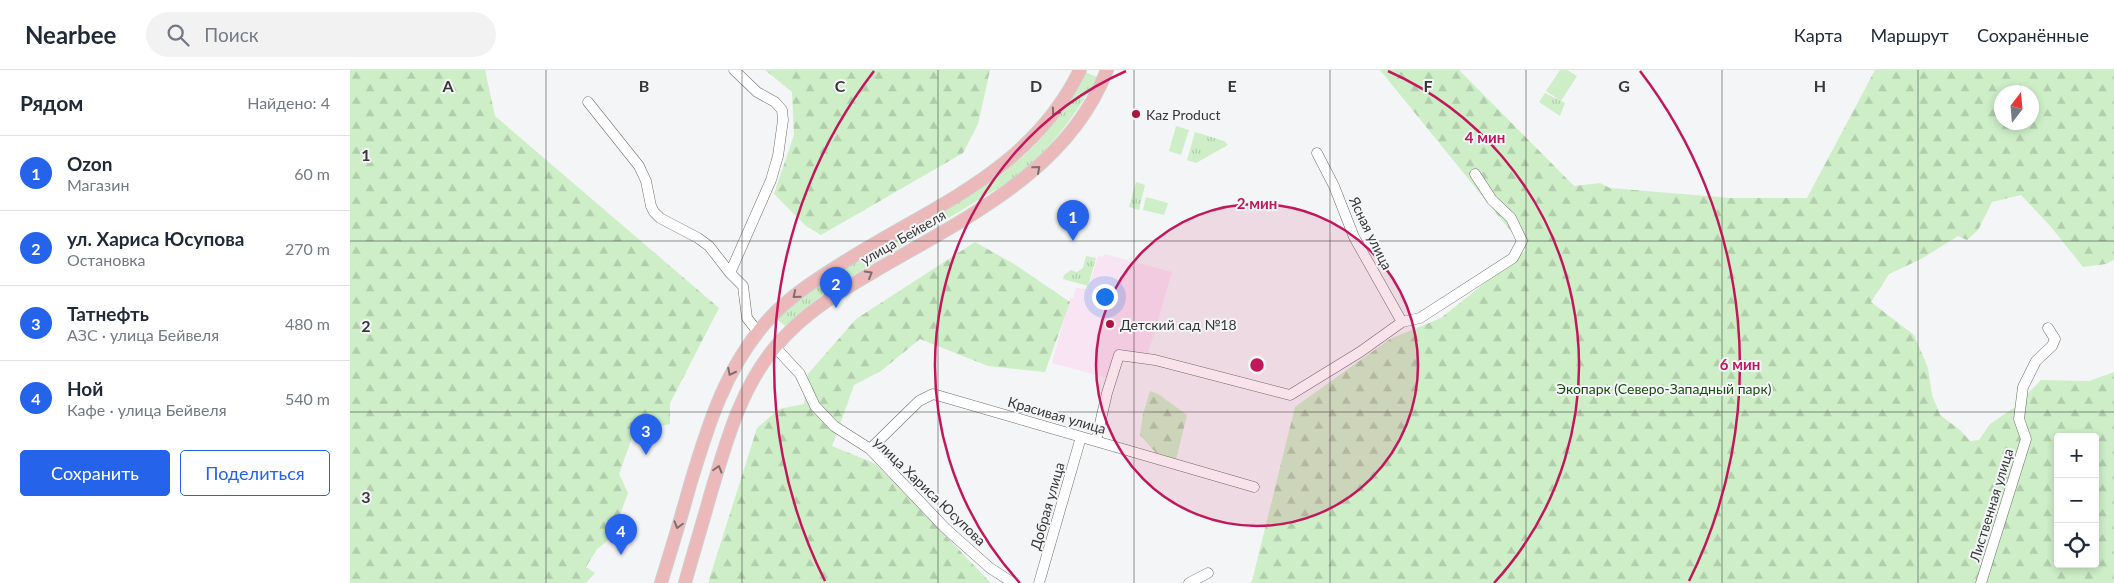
<!DOCTYPE html>
<html lang="ru">
<meta charset="utf-8">
<style>
:root{--surface:#fff;--page:#f2f2f3;--text:#1f2937;--muted:#747a83;--line:#e0e1e3;--accent:#2563eb}
body{margin:0;font-family:Lato,sans-serif;background:var(--page);color:var(--text)}
.controls{position:absolute;right:15px;bottom:15px;display:grid;overflow:hidden;border-radius:5px;box-shadow:0 2px 8px #0003}
.controls button{width:45px;height:45px;display:grid;place-items:center;padding:0;border:0;border-bottom:1px solid var(--line);background:var(--surface);color:var(--text);font:25px sans-serif}
.compass{position:absolute;left:1644px;top:15px;width:45px;height:45px;border-radius:50%;background:var(--surface);box-shadow:0 2px 8px #0003;rotate:16deg}
.you{position:absolute;left:754px;top:226px;width:18px;height:18px;margin:-12px;border:4px solid #fff;border-radius:50%;background:#1a73e8;box-shadow:0 0 0 8px #1a73e833}
.badge{display:grid;place-items:center;width:32px;height:32px;border-radius:50%;background:var(--accent);color:#fff;font-size:16px;font-weight:700}
.pin{position:absolute;translate:-50% -41px;filter:drop-shadow(0 1px 2px #0008)}
.pin::after{content:'';position:absolute;top:26px;width:18px;height:15px;background:inherit;clip-path:polygon(0 0,100% 0,50% 100%)}
.list{margin:0;padding:0;list-style:none}
h2{display:flex;justify-content:space-between;align-items:center;height:65px;margin:0;padding:0 20px;font-size:21px}
h2 small{font-size:16px;font-weight:400;color:var(--muted)}
.list li{display:grid;grid-template-columns:32px 1fr auto;gap:15px;align-items:center;box-sizing:border-box;height:75px;padding:0 20px;border-top:1px solid var(--line)}
.list b{display:block;font-size:19px;white-space:nowrap}
.list p{margin:0;font-size:16px;white-space:nowrap;color:var(--muted)}
.list em{font-size:16px;font-style:normal;color:var(--muted)}
.actions{display:flex;gap:10px;padding:15px 20px}
.actions a{flex:1;padding:11px 0;border:1px solid var(--accent);border-radius:5px;text-align:center;font-size:18px;color:var(--accent)}
.actions .main{background:var(--accent);color:#fff}
.icon{flex:none;width:28px;height:28px;fill:none;stroke:currentColor;stroke-width:2;stroke-linecap:round;stroke-linejoin:round}
.map{position:relative;flex:none;width:1764px;height:513px;overflow:hidden}
header{display:flex;align-items:center;gap:30px;box-sizing:border-box;height:70px;padding:0 25px;background:var(--surface);border-bottom:1px solid var(--line)}
header strong{font-size:24px}
nav{display:flex;gap:28px;margin-inline-start:auto;font-size:18px}
.search{width:350px;height:45px;background:var(--page);display:flex;align-items:center;gap:12px;box-sizing:border-box;padding:0 18px;border-radius:28px;color:var(--muted);font-size:19px}
main{display:flex}
aside{flex:1;background:var(--surface)}
.map>svg:first-child{display:block}
.education{fill:#f9e4f3}
.grass{fill:url(#grass-tufts)}
.forest{fill:url(#forest-firs);fill-rule:evenodd}
.pitch{fill:#cdeec7}
.lines{fill:none;stroke-linecap:round;stroke-linejoin:round}
.minor-casing{stroke:#6d6d6e;stroke-width:11}
.major-casing{stroke:#cfcfcf;stroke-width:14}
.minor{stroke:#fff;stroke-width:10}
.major{stroke:#ecb9bb;stroke-width:12}
.oneway{stroke:#806c6d}
.grid{fill:none;stroke:#383839;stroke-width:1;stroke-opacity:0.55}
.ring{fill:none;stroke:#c2185b;stroke-width:2.5}
.poi-dot{fill:#aa1540;stroke:#f4f5f6;stroke-width:2}
.labels{text-anchor:middle;dominant-baseline:central;stroke-width:4;stroke-linejoin:round;paint-order:stroke}
.poi-label{font-size:14px;fill:#383839;stroke:#f4f5f6;text-anchor:start}
.street-label{font-size:14px;fill:#383839;stroke:#f4f5f6}
.park-label{font-size:14px;fill:#1a4d12;stroke:#f4f5f6}
.grid-label{font-size:16px;text-anchor:middle;font-weight:bold;fill:#383839;stroke:#f4f5f6;stroke-width:4;stroke-linejoin:round;paint-order:stroke}
.centre{fill:#c2185b;stroke:#f4f5f6;stroke-width:2.5}
.ring-label{font-size:15px;text-anchor:middle;font-weight:bold;fill:#c2185b;stroke:#f4f5f6;stroke-width:4;stroke-linejoin:round;paint-order:stroke}
</style>
<header>
<strong>Nearbee</strong>
<div class="search"><svg class="icon" aria-label="search" viewBox="0 0 24 24"><circle cx="10" cy="10" r="6"/><path d="M15 15l6 6"/></svg>Поиск</div>
<nav><a>Карта</a><a>Маршрут</a><a>Сохранённые</a></nav>
</header>
<main>
<aside>
<h2>Рядом<small>Найдено: 4</small></h2>
<ul class="list">
<li><span class="badge">1</span><div><b>Ozon</b><p>Магазин</p></div><em>60 m</em></li>
<li><span class="badge">2</span><div><b>ул. Хариса Юсупова</b><p>Остановка</p></div><em>270 m</em></li>
<li><span class="badge">3</span><div><b>Татнефть</b><p>АЗС · улица Бейвеля</p></div><em>480 m</em></li>
<li><span class="badge">4</span><div><b>Ной</b><p>Кафе · улица Бейвеля</p></div><em>540 m</em></li>
</ul>
<div class="actions"><a class="main">Сохранить</a><a>Поделиться</a></div>
</aside>
<div class="map">
<svg width="1764" height="513" viewBox="0 0 1764 513">
<defs>
<pattern id="grass-tufts" width="24" height="20" patternUnits="userSpaceOnUse" patternTransform="scale(1.25)"><rect width="24" height="20" fill="#cdeec7"/><path d="M3 7l-1-3M5 7V3M7 7l1-3M15 17l-1-3M17 17v-4M19 17l1-3" fill="none" stroke="#b1cdac"/></pattern>
<pattern id="forest-firs" width="22" height="20" patternUnits="userSpaceOnUse" patternTransform="scale(1.25)"><rect width="22" height="20" fill="#cdeec7"/><path d="M5 1l3.5 6h-7zM16 11l3.5 6h-7z" fill="#b1cdac"/></pattern>
</defs>
<rect width="100%" height="100%" fill="#f4f5f6"/>
<!-- education -->
<path class="education" d="M755,184L822,202L797,287L767,279L758,308L702,293L720,228H723L726,218L738,219L748,186L752,187Z"/>
<!-- grass -->
<path class="grass" d="M735,2L747,7C723,50 699,81 660,111L474,223L435,256L427,249C477,203 538,172 596,138C627,119 660,101 686,74C706,53 722,29 735,2Z
M1195,23L1215,33L1210,46L1189,32Z
M845,62L874,71L878,75L846,93L837,90Z
M786,112L795,115L789,140L779,137Z
M736,186L746,188L738,216L713,209L714,205L721,200L727,202L733,198Z"/>
<!-- forest -->
<path class="forest" d="M0,0H135L145,46L369,238L320,333V354L284,362L269,404L278,423L264,461L256,472L247,479L236,497L245,503L236,513H0Z
M415,0H640L628,54L613,83L471,165L456,156L424,124L444,65L442,22Z
M1030,0H1109L1224,116L1250,113L1260,118L1380,128H1457L1525,0H1764V190L1756,194L1733,197L1701,157L1671,125L1642,132L1628,160L1617,170L1608,166L1571,189L1539,204L1521,232L1564,265L1578,298L1582,325L1590,345L1610,360L1620,371L1629,370L1640,354L1665,337L1691,310L1739,311L1764,302V513H900L902,511L945,337L1040,269L1091,248L1176,180ZM1652,22H1682V52H1652ZM1708,367H1745V494H1708Z
M625,172L664,194L720,232L695,302L638,296L570,269L531,301L504,315L482,376L526,394L641,513H359V510L407,358L429,339L454,334L458,304L506,249Z
M800,321L808,324L837,345L826,389L806,383L790,365L793,344Z"/>
<!-- pitch -->
<path class="pitch" d="M1210,0H1217L1227,6L1211,31L1196,21Z
M826,56L839,60L831,85L819,81Z
M796,127L818,133L814,145L793,140Z"/>
<g class="lines">
<defs>
<path id="minor" d="M384,0L407,22L425,32L432,40L433,50L428,86L421,110L380,203L393,216L397,248L408,262
M238,32L289,96L296,111L301,136L304,142L310,148L348,168L359,176L380,203
M967,83L984,116L1004,167L1052,252
M425,277L450,304L465,336L484,356L520,379L595,458L640,498L663,513
M746,371L757,323L769,285L805,290L940,325L1010,282L1052,252L1070,248L1163,188L1172,171L1161,148L1142,130L1125,104
M520,379L569,331L583,324L904,417
M689,513L731,367
M839,513L858,503
M1631,513L1676,369L1669,349L1673,317L1686,291L1702,276L1705,269L1698,258"/>
<path id="major" d="M311,513C321,480 331,448 340,415C358,355 376,296 419,249C440,226 467,209 494,192C584,135 680,102 730,0
M335,513C343,484 352,455 360,426C376,373 390,318 427,275C454,243 489,222 525,201C613,149 718,102 757,0"/>
</defs>
<!-- minor casing -->
<use href="#minor" class="minor-casing"/>
<!-- major casing -->
<use href="#major" class="major-casing"/>
<!-- minor -->
<use href="#minor" class="minor"/>
<!-- major -->
<use href="#major" class="major"/>
</g>
<!-- one-way arrows -->
<defs><path id="oneway-chevron" d="M-2-3.5L2.5 0L-2 3.5" fill="none" stroke-width="1.6" stroke-linecap="round" stroke-linejoin="round" transform="scale(1.25)"/></defs>
<g class="oneway">
<use href="#oneway-chevron" transform="translate(705 42) rotate(126)"/>
<use href="#oneway-chevron" transform="translate(687 99) rotate(-41)"/>
<use href="#oneway-chevron" transform="translate(519 204) rotate(-30)"/>
<use href="#oneway-chevron" transform="translate(446 225) rotate(141)"/>
<use href="#oneway-chevron" transform="translate(381 302) rotate(117)"/>
<use href="#oneway-chevron" transform="translate(368 399) rotate(-74)"/>
<use href="#oneway-chevron" transform="translate(328 455) rotate(106)"/>
</g>
<!-- grid -->
<path class="grid" d="M196,0V513M392,0V513M588,0V513M784,0V513M980,0V513M1176,0V513M1372,0V513M1568,0V513M0,171H1764M0,342H1764"/>
<!-- distance rings -->
<circle cx="907" cy="295" r="161" fill="#c2185b" fill-opacity=".12"/>
<g class="ring">
<circle cx="907" cy="295" r="161"/>
<path d="M670 513A322 322 0 0 1 776 1M1038 1A322 322 0 0 1 1144 513"/>
<path d="M475 511A483 483 0 0 1 524 1M1290 1A483 483 0 0 1 1339 511"/>
</g>
<!-- markers -->
<g class="poi-dot">
<circle cx="786" cy="44" r="5"/>
<circle cx="760" cy="254" r="5"/>
</g>
<g class="labels">
<!-- poi labels -->
<g class="poi-label">
<text x="796" y="44">Kaz Product</text>
<text x="770" y="254">Детский сaд №18</text>
</g>
<!-- street labels -->
<g class="street-label">
<text transform="translate(1021 163) rotate(64)">Ясная улица</text>
<text transform="translate(553 167) rotate(-30)">улица Бейвеля</text>
<text transform="translate(707 345) rotate(16)">Красивая улица</text>
<text transform="translate(580 421) rotate(44)">улица Хариса Юсупова</text>
<text transform="translate(1641 435) rotate(-73)">Лиственная улица</text>
<text transform="translate(697 436) rotate(-74)">Добрая улица</text>
</g>
<!-- park labels -->
<g class="park-label">
<text x="1314" y="318">Экопарк (Северо-Западный парк)</text>
</g>
</g>
<g class="grid-label">
<text x="98" y="22">A</text>
<text x="294" y="22">B</text>
<text x="490" y="22">C</text>
<text x="686" y="22">D</text>
<text x="882" y="22">E</text>
<text x="1078" y="22">F</text>
<text x="1274" y="22">G</text>
<text x="1470" y="22">H</text>
<text x="16" y="91">1</text>
<text x="16" y="262">2</text>
<text x="16" y="433">3</text>
</g>
<circle cx="907" cy="295" r="8" class="centre"/>
<g class="ring-label">
<text x="1135" y="73">4 мин</text>
<text x="907" y="139">2 мин</text>
<text x="1390" y="300">6 мин</text>
</g>
</svg>
<div class="controls">
<button>+</button>
<button>−</button>
<button><svg class="icon" aria-label="locate" viewBox="0 0 24 24"><circle cx="12" cy="12" r="6"/><path d="M12 2v4M12 18v4M2 12h4M18 12h4"/></svg></button>
</div>
<svg class="compass" viewBox="-18 -18 36 36"><path d="M0-13l5 13h-10z" fill="#e53935"/><path d="M0 13l5-13h-10z" fill="#747a83"/></svg>
<div class="you"></div>
<div class="pin badge" style="left:723px;top:171px">1</div>
<div class="pin badge" style="left:486px;top:238px">2</div>
<div class="pin badge" style="left:296px;top:385px">3</div>
<div class="pin badge" style="left:271px;top:485px">4</div>
</div>
</main>
